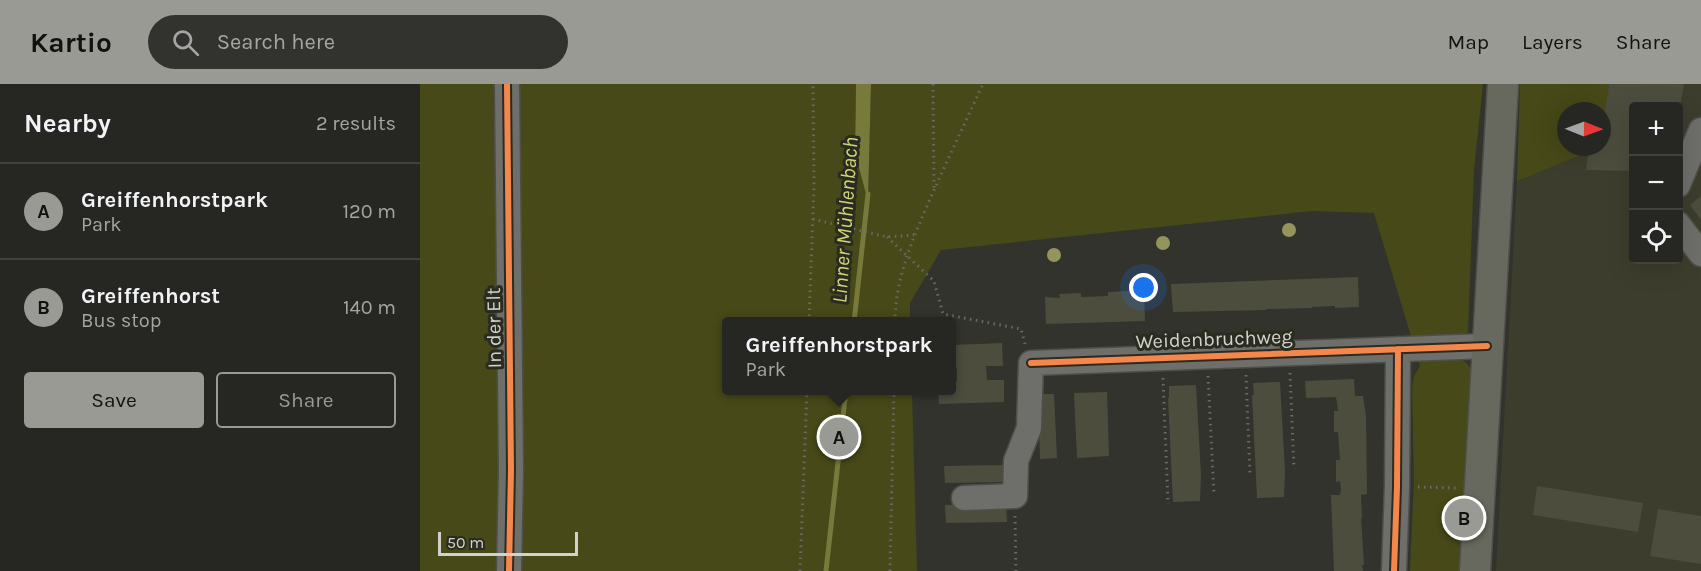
<!DOCTYPE html>
<meta charset="utf-8">
<style>
:root{--surface:#262622;--page:#32322f;--text:#f1f3f6;--muted:#a4a5a5;--line:#424340;--accent:#9a9a94}
body{margin:0;font-family:Karla,sans-serif;background:var(--page);color:var(--text)}
.controls{position:absolute;right:18px;top:18px;display:grid;overflow:hidden;border-radius:6px;box-shadow:0 6px 24px #0002}
.controls button{width:54px;height:54px;display:grid;place-items:center;padding:0;border:0;border-bottom:2px solid var(--line);background:var(--surface);color:var(--text);font:30px sans-serif}
.compass{position:absolute;left:1137px;top:18px;width:54px;height:54px;border-radius:50%;background:var(--surface);box-shadow:0 6px 24px #0002;rotate:91deg}
.scale{position:absolute;left:18px;bottom:15px;width:140px;box-sizing:border-box;padding-left:6px;border:3px solid #d2d2cb;border-top:0;font-size:16px;line-height:21px;white-space:nowrap;color:#d2d2cb;-webkit-text-stroke:4px #2b2c21;paint-order:stroke}
.you{position:absolute;left:724px;top:204px;width:21px;height:21px;margin:-15px;border:4px solid #fff;border-radius:50%;background:#1a73e8;box-shadow:0 0 0 9px #1a73e833}
.badge{display:grid;place-items:center;width:39px;height:39px;border-radius:50%;background:var(--accent);color:#111;font-size:20px;font-weight:700}
.pin{position:absolute;translate:-50% -50%;border:3px solid #fff;box-shadow:0 2px 6px #0006}
.popup{position:absolute;left:302px;top:233px;width:234px;height:78px;box-sizing:border-box;display:grid;place-content:center;border-radius:6px;background:var(--surface);filter:drop-shadow(0 2px 4px #0005);font-size:20px;white-space:nowrap;color:var(--muted)}
.popup b{font-size:22px;color:var(--text)}
.popup::after{content:'';position:absolute;left:50%;top:100%;margin-left:-12px;border:12px solid transparent;border-top-color:var(--surface)}
.list{margin:0;padding:0;list-style:none}
h2{display:flex;justify-content:space-between;align-items:center;height:78px;margin:0;padding:0 24px;font-size:26px}
h2 small{font-size:20px;font-weight:400;color:var(--muted)}
.list li{display:grid;grid-template-columns:39px 1fr auto;gap:18px;align-items:center;box-sizing:border-box;height:96px;padding:0 24px;border-top:2px solid var(--line)}
.list b{display:block;font-size:22px;white-space:nowrap}
.list p{margin:0;font-size:20px;white-space:nowrap;color:var(--muted)}
.list em{font-size:20px;font-style:normal;color:var(--muted)}
.actions{display:flex;gap:12px;padding:18px 24px}
.actions a{flex:1;padding:14px 0;border:2px solid var(--accent);border-radius:6px;text-align:center;font-size:21px;color:var(--accent)}
.actions .main{background:var(--accent);color:#111}
.icon{flex:none;width:33px;height:33px;fill:none;stroke:currentColor;stroke-width:2;stroke-linecap:round;stroke-linejoin:round}
.map{position:relative;flex:none;width:1281px;height:487px;overflow:hidden}
header{display:flex;align-items:center;gap:36px;box-sizing:border-box;height:84px;padding:0 30px;background:var(--accent);color:#111}
header strong{font-size:28px}
nav{display:flex;gap:33px;margin-inline-start:auto;font-size:21px}
.search{width:420px;height:54px;background:var(--page);display:flex;align-items:center;gap:15px;box-sizing:border-box;padding:0 21px;border-radius:33px;color:var(--muted);font-size:22px}
main{display:flex}
aside{flex:1;background:var(--surface)}
.map>svg:first-child{display:block}
.built{fill:#3c3d2c;fill-rule:evenodd}
.green{fill:#484918}
.water{fill:#787a3b}
.lines{fill:none;stroke-linecap:round;stroke-linejoin:round}
.stream{stroke:#787a3b;stroke-width:5}
.building{fill:#4d4d3e}
.minor-casing{stroke:#4f4f4a;stroke-width:27}
.major-casing{stroke:#4f4f4a;stroke-width:33}
.path{stroke:#6a6a66;stroke-width:3;stroke-dasharray:1.5 4.5;stroke-linecap:butt}
.minor{stroke:#6e6e6a;stroke-width:24}
.major{stroke:#68695e;stroke-width:30}
.cycleway-casing{stroke:#2b2c21;stroke-width:10}
.cycleway{stroke:#f5874c;stroke-width:6}
.tree{fill:#93955c}
.labels{text-anchor:middle;dominant-baseline:central;stroke-width:6;stroke-linejoin:round;paint-order:stroke}
.street-label{font-size:20px;fill:#d2d2cb;stroke:#2b2c21}
.water-label{font-size:21px;font-style:italic;fill:#d2d573;stroke:#2b2c21}
</style>
<header>
<strong>Kartio</strong>
<div class="search"><svg class="icon" aria-label="search" viewBox="0 0 24 24"><circle cx="10" cy="10" r="6"/><path d="M15 15l6 6"/></svg>Search here</div>
<nav><a>Map</a><a>Layers</a><a>Share</a></nav>
</header>
<main>
<aside>
<h2>Nearby<small>2 results</small></h2>
<ul class="list">
<li><span class="badge">A</span><div><b>Greiffenhorstpark</b><p>Park</p></div><em>120 m</em></li>
<li><span class="badge">B</span><div><b>Greiffenhorst</b><p>Bus stop</p></div><em>140 m</em></li>
</ul>
<div class="actions"><a class="main">Save</a><a>Share</a></div>
</aside>
<div class="map">
<svg width="1281" height="487" viewBox="0 0 1281 487">
<rect width="100%" height="100%" fill="#33332e"/>
<!-- built -->
<path class="built" d="M1189,0H1281V487H1076L1097,97L1182,63ZM1214,22H1258V176H1214Z"/>
<!-- green -->
<path class="green" d="M0,0H436L435,69L448,114L451,0H1063L1054,86L1048,248L1012,274C1031,273 1043,269 1053,289L1044,487H990L994,398L992,303L994,292L1000,282L954,129L892,127L521,166L490,219V237L306,238V306L492,307L497,487H0Z
M1100,0H1189L1182,46V27H1146V63L1179,64L1097,97Z"/>
<!-- water -->
<path class="water" d="M436,0H451L448,117L435,69Z"/>
<g class="lines">
<!-- stream -->
<path class="stream" d="M434,238L448,110
M406,487L426,306"/>
</g>
<!-- building -->
<path class="building" d="M1189,0H1264L1260,22H1214V87L1166,86L1169,63H1182V46Z
M1281,112V136L1270,121Z
M938,193L939,223L915,224V222L892,223V224L846,225V226L753,228L751,200Z
M710,207V211L724,210L725,237L626,240L625,213L640,214L639,210L661,209V213L688,212V208Z
M582,259L583,282H566L567,296H584V318L519,320L518,306H532V298L537,297V284H532V261Z
M934,295L935,312H943L946,332L947,410L941,411L942,434H941L944,481H942L943,487H914L911,411H920L921,405L920,397L916,398V376H920L918,348H914V327H918L917,319L916,313L886,314L885,297Z
M860,298L865,388L864,413L837,414L832,311H834L833,299Z
M776,301L781,392L780,417L753,418L748,314H749V302Z
M687,308L689,372L657,374L654,309Z
M618,310H634L637,374L620,375Z
M584,381L585,398L525,399L524,382Z
M1117,402L1223,419L1218,448L1113,431Z
M586,420L587,438L526,439L525,421Z
M1238,425L1281,432V480L1230,472Z"/>
<g class="lines">
<defs>
<path id="minor" d="M87,0L91,386L89,487
M1258,101L1281,46
M1258,140L1281,170
M544,414L595,412L596,377L609,344L611,279L1067,262
M974,487L977,403L978,265"/>
<path id="major" d="M1055,487L1083,0"/>
</defs>
<!-- minor casing -->
<use href="#minor" class="minor-casing"/>
<!-- major casing -->
<use href="#major" class="major-casing"/>
<!-- path -->
<path class="path" d="M513,0L514,104
M393,135L467,153L494,151
M467,153L514,197L523,230L601,245L605,260
M389,238L394,101L393,0
M475,238C475,197 491,159 507,122C525,81 544,41 563,0
M870,289L874,385
M826,291L830,391
M788,292L794,411
M743,294L748,420
M998,403L1036,404
M595,432L596,487
M380,487L387,306
M470,487L474,306"/>
<!-- minor -->
<use href="#minor" class="minor"/>
<!-- major -->
<use href="#major" class="major"/>
<defs>
<path id="cycleway" d="M87,0L91,386L89,487
M611,279L1067,262
M974,487L977,403L978,265"/>
</defs>
<!-- cycleway casing -->
<use href="#cycleway" class="cycleway-casing"/>
<!-- cycleway -->
<use href="#cycleway" class="cycleway"/>
</g>
<!-- trees -->
<g class="tree">
<circle cx="869" cy="146" r="7"/>
<circle cx="743" cy="159" r="7"/>
<circle cx="634" cy="171" r="7"/>
</g>
<g class="labels">
<!-- street labels -->
<g class="street-label">
<text transform="translate(74 244) rotate(-91)">In der Elt</text>
<text transform="translate(794 255) rotate(-2)">Weidenbruchweg</text>
</g>
<!-- water labels -->
<g class="water-label">
<text transform="translate(425 136) rotate(-86)">Linner Mühlenbach</text>
</g>
</g>
</svg>
<div class="controls">
<button>+</button>
<button>−</button>
<button><svg class="icon" aria-label="locate" viewBox="0 0 24 24"><circle cx="12" cy="12" r="6"/><path d="M12 2v4M12 18v4M2 12h4M18 12h4"/></svg></button>
</div>
<svg class="compass" viewBox="-18 -18 36 36"><path d="M0-13l5 13h-10z" fill="#e53935"/><path d="M0 13l5-13h-10z" fill="#a4a5a5"/></svg>
<div class="scale">50 m</div>
<div class="you"></div>
<div class="pin badge" style="left:419px;top:353px">A</div>
<div class="popup"><b>Greiffenhorstpark</b>Park</div>
<div class="pin badge" style="left:1044px;top:434px">B</div>
</div>
</main>
